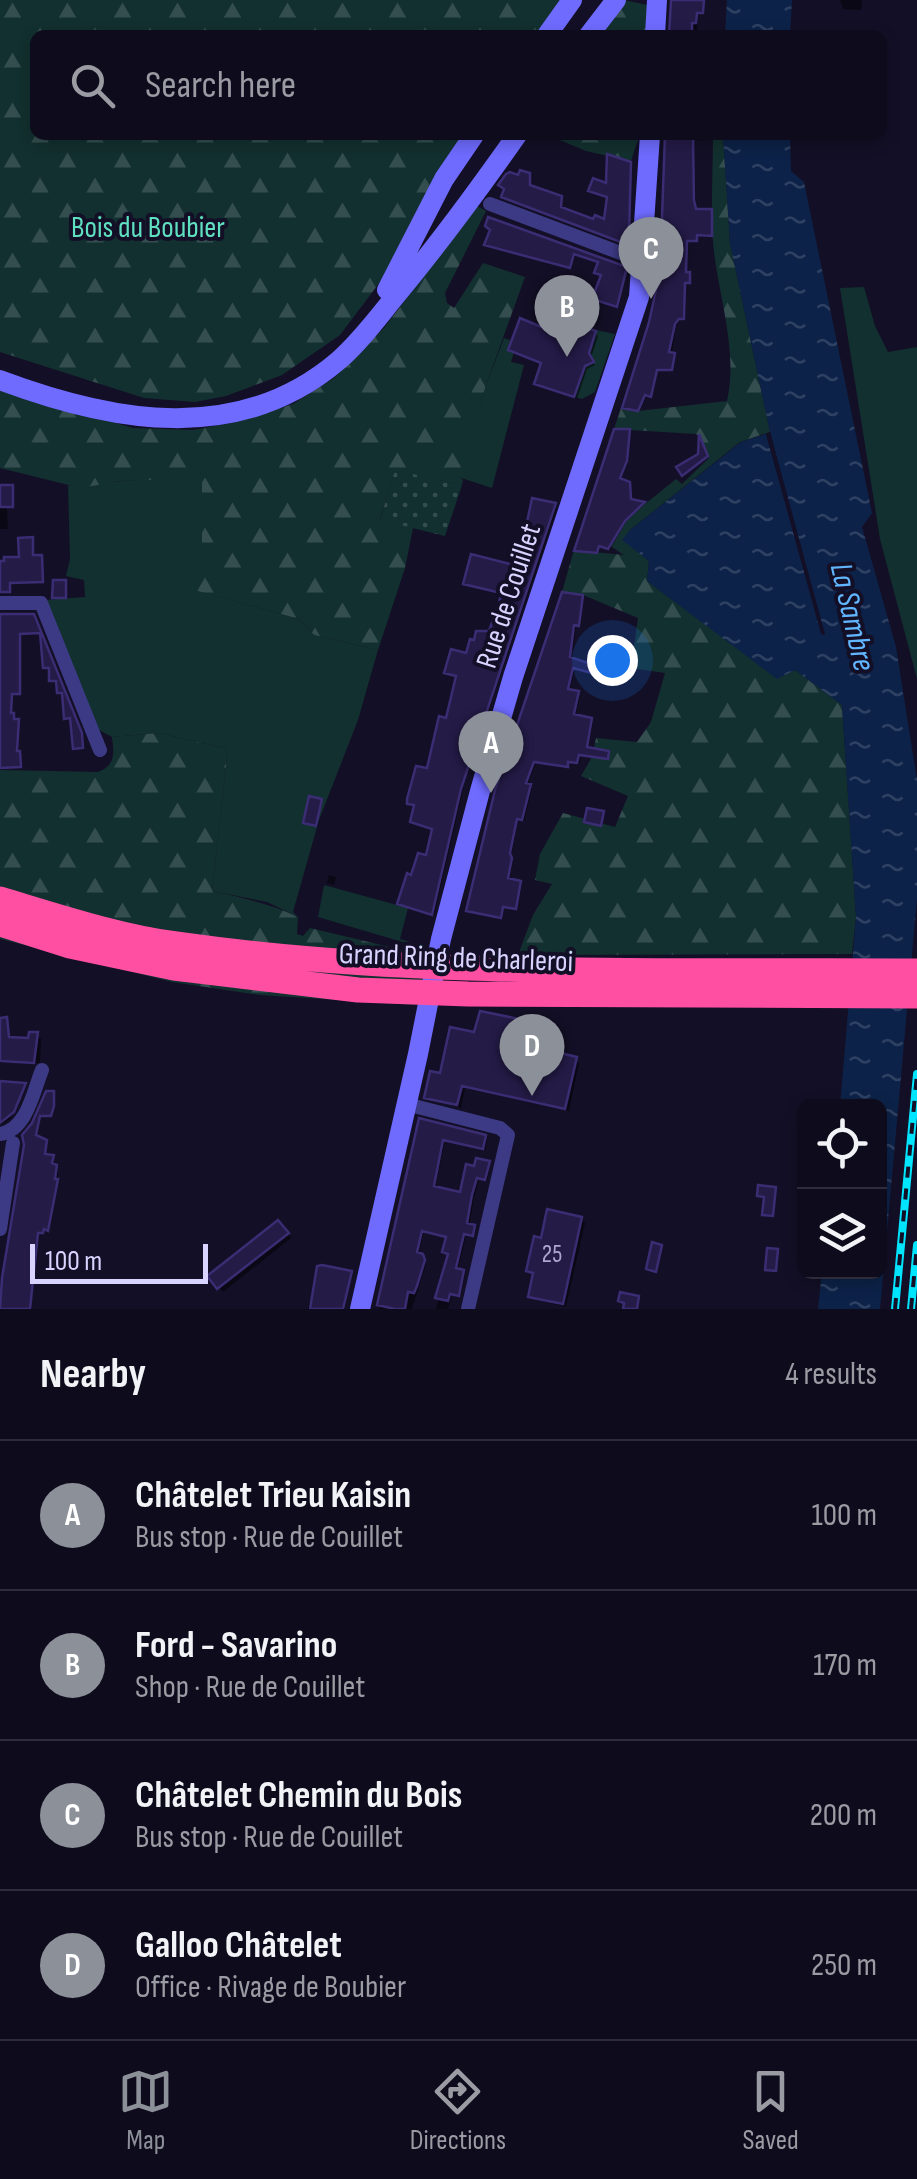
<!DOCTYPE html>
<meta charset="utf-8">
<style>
:root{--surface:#0e0b1c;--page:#171425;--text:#f1f3f6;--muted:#9b9ba3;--line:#2e2b3b;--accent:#8c9099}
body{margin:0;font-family:"Sofia Sans Condensed",sans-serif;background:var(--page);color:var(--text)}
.controls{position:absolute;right:30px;bottom:30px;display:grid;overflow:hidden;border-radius:15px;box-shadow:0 5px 15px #0003}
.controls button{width:90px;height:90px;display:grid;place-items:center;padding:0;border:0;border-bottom:2px solid var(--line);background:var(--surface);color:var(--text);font:50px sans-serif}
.scale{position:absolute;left:30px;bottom:25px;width:178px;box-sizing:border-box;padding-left:10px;border:5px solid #d9d4ff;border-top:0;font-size:28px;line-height:35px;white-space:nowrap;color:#d9d4ff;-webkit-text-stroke:8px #130f26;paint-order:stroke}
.you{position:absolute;left:612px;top:660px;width:35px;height:35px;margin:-25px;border:8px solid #fff;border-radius:50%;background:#1a73e8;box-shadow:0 0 0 15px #1a73e833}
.badge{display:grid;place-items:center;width:65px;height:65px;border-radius:50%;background:var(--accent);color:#fff;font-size:32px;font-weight:700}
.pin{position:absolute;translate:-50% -82px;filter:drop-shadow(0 2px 5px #0008)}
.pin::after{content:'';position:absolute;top:52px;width:35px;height:30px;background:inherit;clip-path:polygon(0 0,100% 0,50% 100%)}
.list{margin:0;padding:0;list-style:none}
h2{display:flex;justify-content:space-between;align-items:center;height:130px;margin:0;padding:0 40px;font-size:42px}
h2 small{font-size:32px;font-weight:400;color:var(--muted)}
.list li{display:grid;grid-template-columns:65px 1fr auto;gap:30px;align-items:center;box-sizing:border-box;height:150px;padding:0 40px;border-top:2px solid var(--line)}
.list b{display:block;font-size:38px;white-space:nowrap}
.list p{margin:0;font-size:32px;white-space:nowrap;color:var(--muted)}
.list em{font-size:32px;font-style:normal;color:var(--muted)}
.icon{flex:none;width:55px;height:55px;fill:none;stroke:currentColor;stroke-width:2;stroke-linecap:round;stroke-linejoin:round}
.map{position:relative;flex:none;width:917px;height:1309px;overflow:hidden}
.search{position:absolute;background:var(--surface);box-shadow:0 5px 15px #0003;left:30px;right:30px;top:30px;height:110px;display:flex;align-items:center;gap:25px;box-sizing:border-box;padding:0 35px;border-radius:15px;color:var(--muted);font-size:38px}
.sheet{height:730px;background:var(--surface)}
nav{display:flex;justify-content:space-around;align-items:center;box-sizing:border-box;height:140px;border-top:2px solid var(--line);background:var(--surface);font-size:28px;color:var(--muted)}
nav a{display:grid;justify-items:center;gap:5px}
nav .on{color:var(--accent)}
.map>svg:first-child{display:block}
.grass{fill:#12302f}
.forest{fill:url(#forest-firs)}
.garden{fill:url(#garden-dots)}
.water{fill:url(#water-ripples)}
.pier{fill:#130f26}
.shadow{fill:#0007}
.building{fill:#241b47;stroke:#3b2d73;stroke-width:2.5}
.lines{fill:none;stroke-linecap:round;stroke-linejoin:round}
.street{stroke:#3d3a85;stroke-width:14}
.secondary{stroke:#6f6bff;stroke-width:20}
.rail-casing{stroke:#00e5ff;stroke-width:8}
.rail{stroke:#130f26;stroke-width:4;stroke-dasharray:11;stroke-linecap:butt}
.highway-bridge{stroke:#ff4fa3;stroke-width:25}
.labels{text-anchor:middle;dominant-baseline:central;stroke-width:8;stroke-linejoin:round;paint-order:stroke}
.number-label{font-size:25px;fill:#aca6d1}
.park-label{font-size:30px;fill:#5fe0c0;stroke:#130f26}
.street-label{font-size:30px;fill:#d9d4ff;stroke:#130f26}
.water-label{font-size:32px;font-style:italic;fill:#62b6ff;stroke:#130f26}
</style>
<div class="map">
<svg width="917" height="1309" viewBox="0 0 917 1309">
<defs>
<pattern id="forest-firs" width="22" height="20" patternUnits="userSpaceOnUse" patternTransform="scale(2.5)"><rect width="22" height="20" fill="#12302f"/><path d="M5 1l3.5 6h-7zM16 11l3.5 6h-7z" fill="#344d4e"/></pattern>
<pattern id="garden-dots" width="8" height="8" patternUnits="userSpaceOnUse" patternTransform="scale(2.5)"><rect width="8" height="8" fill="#12302f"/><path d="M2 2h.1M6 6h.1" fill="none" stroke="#344d4e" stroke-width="1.8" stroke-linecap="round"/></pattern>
<pattern id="water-ripples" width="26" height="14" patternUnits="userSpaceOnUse" patternTransform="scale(2.5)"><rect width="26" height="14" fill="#0c2248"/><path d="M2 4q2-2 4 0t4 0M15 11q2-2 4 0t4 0" fill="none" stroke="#2f4163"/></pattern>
</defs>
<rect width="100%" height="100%" fill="#130f26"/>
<!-- grass -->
<path class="grass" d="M864,287L875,326L888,352L917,347V679L880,539L840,288Z
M596,330L615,334L595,392L582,399L574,397L585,367L594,362L589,352Z
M504,338L517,343L511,362L524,365L492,488L458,477L486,385Z
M202,473V565L195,590L299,619L314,635L378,650L358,720L319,820L293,912L298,917L267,902L212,891L228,749L159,733L112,737L97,729L44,600L85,597L84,580L66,576L70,559L68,485C87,489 104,482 123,481C150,479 176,480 202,473Z
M324,885L408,908L400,939L426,946V949L318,917Z"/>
<!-- forest -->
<path class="forest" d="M0,0H563L538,35H35V135H466L395,262L340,335L282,375L226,396L195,402L144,398L0,352Z
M624,0L647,5L648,35H594Z
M548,135H639V136L631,161L586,151Z
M713,135H723L730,243L770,432L740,442L630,530L623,540L649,561L647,581L777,678L795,670L842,705L856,917L852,954L518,955L533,915L552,884L535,880L540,854L563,813L615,827L628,796L581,776L592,757L596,738L637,742L651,722L665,673L631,668L638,618L583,595L562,592L574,550L624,555L609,545L610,541L614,542L629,517L676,479L682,484L709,458L701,438L696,434L614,429L621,408L638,411L727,401C738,354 720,300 714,252C710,214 713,174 713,135Z
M477,206L486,211L445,293L447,303L454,308L483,263L525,277L486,385L459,477L463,480L462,485L395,471L380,519L413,528L405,568L378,650L314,635L299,619L194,590L202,565V473L180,479L120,481L81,488L0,468V389L133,428L193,430L236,422L293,404L334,378L384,328Z
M159,733L228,749L212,891C243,898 269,903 298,917L297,934L303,936L310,928L411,952L428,953L417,1005L260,995L172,982L0,939V770L98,772C116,765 114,753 112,737Z"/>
<!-- garden -->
<path class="garden" d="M395,470L462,485L445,536L380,520Z"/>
<!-- water -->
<path class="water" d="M727,0H792L790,35H725Z
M723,135H790L791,171L804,182L872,513L862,527L896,647L917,780V899L880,1309H818L822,1272H880V1106H840L856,917L842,705L795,670L777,679L647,581L649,561L622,540L630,530L741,442L766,434L821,634L824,635L770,432L730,243Z"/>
<!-- pier -->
<path class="pier" d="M770,432L825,634L823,635L766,434Z"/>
<!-- shadow -->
<path class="shadow" d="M672,0H705L704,14L698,13L697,35H671Z
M840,0H862L861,10L843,9Z
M667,135H701V141L694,140L696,211L712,213L713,236L698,235V241H687V274L691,275L690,283H685L683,302L686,305L685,319H681L676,326L669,370H658L652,397L647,395L639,411L626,409L652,322L663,266Z
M490,220L626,269L619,307L595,299L603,275L597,272L601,262L576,254L571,268L489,246L493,229L488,226Z
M595,333L598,336L591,358L595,365L587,369L577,399L540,387L536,383L543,364L511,349L553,334Z
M629,432L628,463L620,481L630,485L631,501L644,505L626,522L610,549L600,546L598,553L578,551Z
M0,487L14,489V508H7L8,529H0Z
M555,506L557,508L465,781L434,915L402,906L400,904L413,878L428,858L435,829L410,802L429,771L468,656L491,634L503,594L466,583L520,569Z
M582,597L581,627L576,626L571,660L598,670L597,674L575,668L569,692L580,696L575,717L593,723L588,749L608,753L609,759L581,756L579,764L570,762L569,768L536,763L527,786L532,788L524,821L518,820L511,857L513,862L509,880L522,885L517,910L504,907L502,919L470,912L468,910Z
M0,616H33L41,634H20V694L13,695L11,716L19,723L18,754L21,755V768L0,769Z
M321,801L318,827L308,825L306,823Z
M329,875L336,877L334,885L327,883Z
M532,1024L536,1028L533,1041L548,1045L551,1053L579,1063L569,1111L465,1088L461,1108L426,1097L476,1035Z
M37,1035L41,1039L40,1063H0V1037L30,1040Z
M0,1084L26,1087L10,1119L0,1125Z
M54,1095L51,1116H41L37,1138L47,1144L45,1156L54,1159L52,1166L58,1168V1183L49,1230L44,1228V1233H39L31,1308L35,1309H0L26,1145L24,1136Z
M421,1121L487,1140L485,1150L445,1141L435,1189L462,1195L488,1163L490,1166L487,1181L479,1179L474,1198L469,1226L476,1230L474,1237L466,1235L458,1270L465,1274L460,1297L452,1295L448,1309H436L451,1255L445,1252L448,1237L424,1232L418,1255L426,1264L412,1309H379Z
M581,1219L585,1223L566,1307L534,1299L530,1296L535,1275L529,1270L543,1241Z
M278,1223L291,1238L223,1292L210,1277Z
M351,1273L345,1309H308L309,1303L313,1304Z"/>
<!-- building -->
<path class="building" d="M671,0H704L703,13H697L696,23H692V35H669Z
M665,135H693L694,200L696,209H712V236L697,235V241H687L686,272H690V283H685L684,319H679L675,324L669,352L675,353L672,370H657L651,397L645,395L638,411L622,408L649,322L660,272Z
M607,154L631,162L629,235L626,244L501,197L504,189L498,185L506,174L510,172L518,175L520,170L530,173V185L562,196L561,207L593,219L595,215L604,219L607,197L588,191L593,178L606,183Z
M488,217L627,267L617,307L592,299L601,275L594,273L598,262L574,254L570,268L484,245L490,230L485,226Z
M556,317L596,331L589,353L594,362L585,366L574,397L534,384L541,363L508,350L520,318L551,331Z
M614,429H630L627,461L620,478L630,482L631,499L645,502L625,521L608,549L599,546L597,553L574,551Z
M699,434L708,456L682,476L676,467L698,454Z
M0,485H13V507H0Z
M532,498L556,503L461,789L432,915L397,904L407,873L411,875L418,853L426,855L432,829L410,822L414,805L407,804V799L416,766L427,768L439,716L446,718L456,676L444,673L451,649L466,653L470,639L474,640L476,631H489L499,603L501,593L463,584L471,554L518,566Z
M33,537V555H42L43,582L10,583V592H0V561H4V557H19L18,538Z
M53,580H66V598H52Z
M562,592L583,595L579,626L574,625L570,657L597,666L595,674L573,668L568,689L579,691L574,714L592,718L587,747L609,751L608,759L579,755L577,763L568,762V767L534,762L526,783L531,784L522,820L517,819L510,853L512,858L508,878L521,881L516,909L503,907L501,918L466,911L495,790Z
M0,614H34L82,733L83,748L73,749L70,718L64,719L62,693H57L56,681H49V668H43L40,633L20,634V694H12L11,713H14V719H19L17,751H20L21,767L0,768Z
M309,796L322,799L316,826L303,823Z
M587,808L604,811L601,826L584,822Z
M480,1011L534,1022L530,1038L550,1043L548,1050L577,1057L565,1109L462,1086L457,1105L424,1098L430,1071L440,1073L450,1027L474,1032Z
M7,1017L9,1037L28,1038L29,1032H38L34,1063L0,1061V1018Z
M0,1081L26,1083L14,1112L0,1123Z
M46,1091H54V1106L51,1116H40L36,1135L47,1140L45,1154L54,1155L52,1163L57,1165L55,1179H58L48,1231L44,1229L43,1233H38L30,1309H0L2,1278L24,1145L22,1135L32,1123Z
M419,1118L486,1135L483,1149L443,1140L434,1186L460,1192L466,1164L474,1166L476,1158L490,1161L485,1180L477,1178L472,1195L467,1223L475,1225L473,1236L464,1234L456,1268L464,1270L459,1296L450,1294L448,1301L435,1298L448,1254L442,1252L446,1237L422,1231L417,1252L423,1254L425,1260L417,1286L414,1293L408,1292L405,1309H395L377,1305Z
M758,1185L776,1187L773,1216L762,1215L764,1197L757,1196Z
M547,1209L582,1217L563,1304L528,1297L533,1273L526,1271L534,1236L541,1238Z
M278,1220L289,1233L217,1289L207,1276Z
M652,1242L662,1245L656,1272L646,1269Z
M767,1248L778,1249L776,1271L765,1270Z
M322,1265L352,1271L343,1309H310L317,1266Z
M620,1292L639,1296L637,1309H623L624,1303L618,1301Z"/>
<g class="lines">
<!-- street -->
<path class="street" d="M490,204L642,261
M0,603H41L100,750
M406,1104L500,1128L508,1135L468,1309
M0,1134C27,1130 33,1092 42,1070
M0,1229L13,1143"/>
<!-- secondary -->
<path class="secondary" d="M547,35L572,0
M589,35L616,0
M655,35L657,0
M387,290L444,179L474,135
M0,380C112,422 238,446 338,361C361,341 379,316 398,293C440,242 479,189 517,135
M360,1309L418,1054L441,939L480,791L513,677L639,297L650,135"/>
<defs>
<path id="rail" d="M895,1309L917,1074
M911,1309L917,1245"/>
</defs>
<!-- rail casing -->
<use href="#rail" class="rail-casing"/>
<!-- rail -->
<use href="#rail" class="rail"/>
<!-- highway-bridge -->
<path class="highway-bridge" d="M0,899C57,916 117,936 176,944C421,979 670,969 917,971
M0,924L70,946L174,968L358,990L468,994L917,996"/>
</g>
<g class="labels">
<!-- number labels -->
<g class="number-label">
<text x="552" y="1254">25</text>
</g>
<!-- park labels -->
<g class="park-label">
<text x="148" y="228">Bois du Boubier</text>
</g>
<!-- street labels -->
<g class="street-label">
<text transform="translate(509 596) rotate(-72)">Rue de Couillet</text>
<text transform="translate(456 958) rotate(2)">Grand Ring de Charleroi</text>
</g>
<!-- water labels -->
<g class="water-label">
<text transform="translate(852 617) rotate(77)">La Sambre</text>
</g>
</g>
</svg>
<div class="controls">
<button><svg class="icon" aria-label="locate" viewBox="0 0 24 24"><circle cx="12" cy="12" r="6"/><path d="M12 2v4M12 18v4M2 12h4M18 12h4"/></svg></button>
<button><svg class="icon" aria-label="layers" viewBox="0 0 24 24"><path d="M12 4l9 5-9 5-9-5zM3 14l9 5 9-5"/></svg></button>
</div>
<div class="scale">100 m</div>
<div class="you"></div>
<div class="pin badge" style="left:491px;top:793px">A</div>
<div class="pin badge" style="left:567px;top:357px">B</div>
<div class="pin badge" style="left:651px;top:299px">C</div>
<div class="pin badge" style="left:532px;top:1096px">D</div>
<div class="search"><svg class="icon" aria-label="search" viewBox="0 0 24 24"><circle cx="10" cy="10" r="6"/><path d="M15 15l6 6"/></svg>Search here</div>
</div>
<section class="sheet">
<h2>Nearby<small>4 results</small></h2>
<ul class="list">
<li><span class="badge">A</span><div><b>Châtelet Trieu Kaisin</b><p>Bus stop · Rue de Couillet</p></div><em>100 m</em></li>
<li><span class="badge">B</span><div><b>Ford - Savarino</b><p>Shop · Rue de Couillet</p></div><em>170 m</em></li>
<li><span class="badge">C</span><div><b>Châtelet Chemin du Bois</b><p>Bus stop · Rue de Couillet</p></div><em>200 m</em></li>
<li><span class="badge">D</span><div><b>Galloo Châtelet</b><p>Office · Rivage de Boubier</p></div><em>250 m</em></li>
</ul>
</section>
<nav>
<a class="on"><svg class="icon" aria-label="map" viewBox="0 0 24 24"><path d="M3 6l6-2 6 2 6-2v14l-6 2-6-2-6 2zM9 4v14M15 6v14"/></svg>Map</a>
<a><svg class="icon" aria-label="directions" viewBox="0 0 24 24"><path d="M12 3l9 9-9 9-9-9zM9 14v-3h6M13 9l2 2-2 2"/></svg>Directions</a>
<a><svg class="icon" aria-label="saved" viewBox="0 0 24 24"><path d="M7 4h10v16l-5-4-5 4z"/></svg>Saved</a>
</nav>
